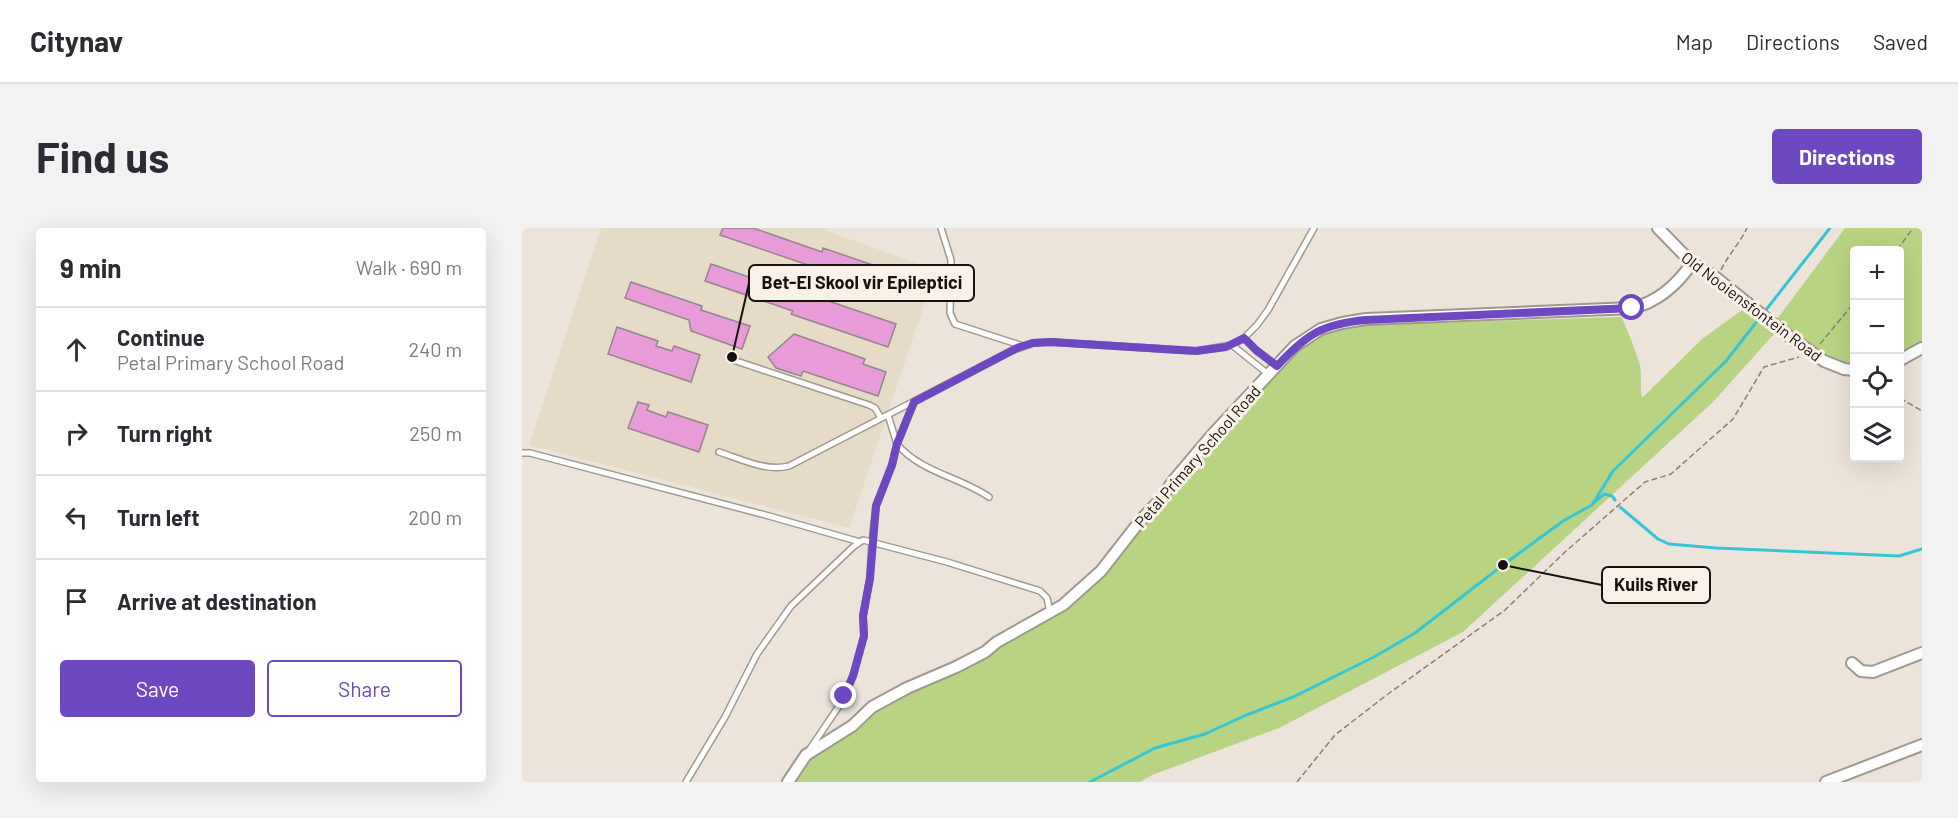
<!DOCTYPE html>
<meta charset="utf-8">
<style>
:root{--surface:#fff;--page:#f2f2f3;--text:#2b2b33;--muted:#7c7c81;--line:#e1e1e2;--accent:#6d48c1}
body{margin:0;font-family:Barlow,sans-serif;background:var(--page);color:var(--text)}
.controls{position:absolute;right:18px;top:18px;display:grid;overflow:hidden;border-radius:6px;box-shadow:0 6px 24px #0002}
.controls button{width:54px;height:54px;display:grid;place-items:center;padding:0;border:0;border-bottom:2px solid var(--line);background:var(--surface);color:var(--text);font:30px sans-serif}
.stop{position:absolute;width:18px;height:18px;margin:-14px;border:4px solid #6d48c1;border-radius:50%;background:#fff}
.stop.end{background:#6d48c1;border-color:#fff;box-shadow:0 2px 6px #0008}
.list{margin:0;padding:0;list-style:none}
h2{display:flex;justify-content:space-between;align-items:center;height:78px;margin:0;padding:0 24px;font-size:26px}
h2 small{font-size:20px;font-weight:400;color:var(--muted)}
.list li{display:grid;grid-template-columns:39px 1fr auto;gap:18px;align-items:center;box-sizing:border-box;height:84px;padding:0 24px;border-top:2px solid var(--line)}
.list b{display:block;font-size:22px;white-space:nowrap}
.list p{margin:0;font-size:20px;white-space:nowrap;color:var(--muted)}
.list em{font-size:20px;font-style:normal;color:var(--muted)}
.actions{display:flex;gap:12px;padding:18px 24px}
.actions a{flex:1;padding:14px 0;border:2px solid var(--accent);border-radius:6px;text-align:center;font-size:21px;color:var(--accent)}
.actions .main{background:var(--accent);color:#fff}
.icon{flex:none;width:33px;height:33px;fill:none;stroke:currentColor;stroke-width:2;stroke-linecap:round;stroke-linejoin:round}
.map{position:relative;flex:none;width:1400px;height:554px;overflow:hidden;border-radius:6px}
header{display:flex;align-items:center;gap:36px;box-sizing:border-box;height:84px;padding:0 30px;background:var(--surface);border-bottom:2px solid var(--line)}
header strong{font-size:28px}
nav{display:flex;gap:33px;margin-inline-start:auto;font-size:21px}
.intro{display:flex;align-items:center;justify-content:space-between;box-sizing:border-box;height:144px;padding:0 36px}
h1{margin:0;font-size:42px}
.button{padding:15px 27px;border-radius:6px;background:var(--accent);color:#fff;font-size:21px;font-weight:700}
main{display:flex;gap:36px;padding:0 36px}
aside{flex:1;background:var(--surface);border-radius:6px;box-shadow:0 6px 24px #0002}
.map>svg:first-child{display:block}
.education{fill:#e5dbc6}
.green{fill:#b8d483}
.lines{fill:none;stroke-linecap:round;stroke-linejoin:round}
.stream{stroke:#34c6d4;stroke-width:3}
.building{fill:#e79cd9;stroke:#90868d;stroke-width:1.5}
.lane-casing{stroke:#9f988e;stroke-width:8}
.street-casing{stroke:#9f988e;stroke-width:14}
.path{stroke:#857f78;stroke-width:1.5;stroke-dasharray:6 3;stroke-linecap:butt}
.lane{stroke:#fff;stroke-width:5}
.street{stroke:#fff;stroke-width:10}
.route{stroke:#6d48c1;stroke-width:8}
.labels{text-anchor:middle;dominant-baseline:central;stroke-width:6;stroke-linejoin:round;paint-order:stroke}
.street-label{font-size:16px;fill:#15120f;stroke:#f9f1e7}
.leader{fill:none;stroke:#15120f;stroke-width:2}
.callout-dot{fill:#15120f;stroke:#f9f1e7;stroke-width:2}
.callout{fill:#f9f1e7;stroke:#15120f;stroke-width:2}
.callout-label{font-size:18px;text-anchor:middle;font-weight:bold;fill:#15120f}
</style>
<header>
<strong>Citynav</strong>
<nav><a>Map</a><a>Directions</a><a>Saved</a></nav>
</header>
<div class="intro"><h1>Find us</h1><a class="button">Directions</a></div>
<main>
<aside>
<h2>9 min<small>Walk · 690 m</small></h2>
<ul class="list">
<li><svg class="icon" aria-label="ahead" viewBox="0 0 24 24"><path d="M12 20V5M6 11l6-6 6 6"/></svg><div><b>Continue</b><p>Petal Primary School Road</p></div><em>240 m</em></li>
<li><svg class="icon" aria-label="right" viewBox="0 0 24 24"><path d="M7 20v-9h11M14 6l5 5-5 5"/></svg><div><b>Turn right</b></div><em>250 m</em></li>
<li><svg class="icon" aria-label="left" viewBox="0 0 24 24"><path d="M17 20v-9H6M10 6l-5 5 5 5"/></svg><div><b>Turn left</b></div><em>200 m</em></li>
<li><svg class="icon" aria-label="arrive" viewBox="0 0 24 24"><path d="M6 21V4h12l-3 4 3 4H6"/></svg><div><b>Arrive at destination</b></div></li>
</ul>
<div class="actions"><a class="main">Save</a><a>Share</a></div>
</aside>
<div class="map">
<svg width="1400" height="554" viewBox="0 0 1400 554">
<rect width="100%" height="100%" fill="#ece4da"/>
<!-- education -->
<path class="education" d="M79,0H306L305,3L414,42L327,300L7,217Z"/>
<!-- green -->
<path class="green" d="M1323,0H1400V116L1378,128V22H1332V138C1302,131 1279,110 1255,91Z
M1220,82L1252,106L1191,174L941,404L757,500L630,547L618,554H274L287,530L350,483L373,470L436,441L582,344L725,178L779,121L794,109L813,100L837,97L1099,89C1102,92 1117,132 1118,137C1120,148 1118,160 1120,170L1180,111Z"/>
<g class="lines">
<!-- stream -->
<path class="stream" d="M1073,274L1082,266L1090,268L1093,272
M1098,279L1136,311L1147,316L1194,320L1377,328L1400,321
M568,554L633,520L683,506L722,488L771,469L852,429L893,405L981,337L1041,293L1070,277L1091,243L1204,133L1308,0"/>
</g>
<!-- building -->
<path class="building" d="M201,0H231L300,24L301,20L386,49L378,72L285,41L286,37L198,7Z
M189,36L276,66L277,63L374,96L366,119L269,86L271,83L183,53Z
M109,54L180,78L179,82L228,98L220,121L169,103L167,92L103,70Z
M95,99L136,113L134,118L150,123L152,118L178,127L169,154L86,126Z
M272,106L343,131L341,136L364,144L356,168L281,143L279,148L254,140L246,129Z
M116,174L127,177L125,182L144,189L146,184L186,197L177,224L106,200Z"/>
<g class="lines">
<defs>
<path id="lane" d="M419,0L429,32L428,85L433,96L501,118
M722,110L734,122L755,138
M710,117L746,146
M208,131L347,177L353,180L359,190
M392,174L375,216C398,244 438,249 467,269
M197,224C219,231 244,244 267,238L489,123L511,115L529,114L674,123L710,117L722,110L735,97L746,82L792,0
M0,225H8L247,288L338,314
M288,521L319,475L331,448L342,408L341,388L348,350L350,314L354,278L370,237L375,216L366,187
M164,554L203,489L235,426L269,378L331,319L341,312L425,334L518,363L525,370L528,384"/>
<path id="street" d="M1136,0L1170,35L1193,49L1261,104L1302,133L1322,141L1332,142
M1378,132L1400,120
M1330,435L1339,443L1351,444L1400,425
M266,554L284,527L330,498L350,479L385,460L434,439L463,424L475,414L541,377L579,343L618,293L637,273L652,252L690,207L773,118L799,101L820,95L844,91L1110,80C1136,74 1155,57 1170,35
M1304,554L1400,517"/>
</defs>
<!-- lane casing -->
<use href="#lane" class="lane-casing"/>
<!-- street casing -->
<use href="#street" class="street-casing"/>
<!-- path -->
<path class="path" d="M1375,22L1391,0
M1199,42C1206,27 1218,15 1225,0
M1298,116L1332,75
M1378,170L1400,183
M775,554L813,507L866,466L983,382L1043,324L1123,254L1149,246L1211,191L1242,139L1277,129"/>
<!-- lane -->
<use href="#lane" class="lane"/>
<!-- street -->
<use href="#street" class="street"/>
</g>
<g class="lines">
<!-- route -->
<path class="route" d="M322,468L331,448L342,408L341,388L348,350L354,278L370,237L375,216L392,174L495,120L511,115L529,114L674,123L704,119L722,110L734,122L755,138C785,106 800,96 844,92L1110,80"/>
</g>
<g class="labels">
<!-- street labels -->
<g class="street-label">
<text transform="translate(1230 78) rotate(37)">Old Nooiensfontein Road</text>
<text transform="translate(675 228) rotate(-49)">Petal Primary School Road</text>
</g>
</g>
<!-- callouts -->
<path class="leader" d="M210 129L227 55M981 337L1080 357"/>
<g class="callout-dot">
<circle cx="210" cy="129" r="6"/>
<circle cx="981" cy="337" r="6"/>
</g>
<g class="callout">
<rect x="227" y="37" width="225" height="36" rx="6"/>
<rect x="1080" y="339" width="108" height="36" rx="6"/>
</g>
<g class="callout-label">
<text x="340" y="61">Bet-El Skool vir Epileptici</text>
<text x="1134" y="363">Kuils River</text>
</g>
</svg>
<div class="controls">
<button>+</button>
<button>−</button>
<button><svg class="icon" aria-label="locate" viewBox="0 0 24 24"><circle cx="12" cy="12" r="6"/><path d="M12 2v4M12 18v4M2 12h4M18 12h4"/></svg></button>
<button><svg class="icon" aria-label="layers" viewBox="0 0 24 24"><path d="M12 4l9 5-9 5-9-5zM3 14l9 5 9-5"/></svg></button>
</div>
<div class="stop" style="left:1110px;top:80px"></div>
<div class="stop end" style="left:322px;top:468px"></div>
</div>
</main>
